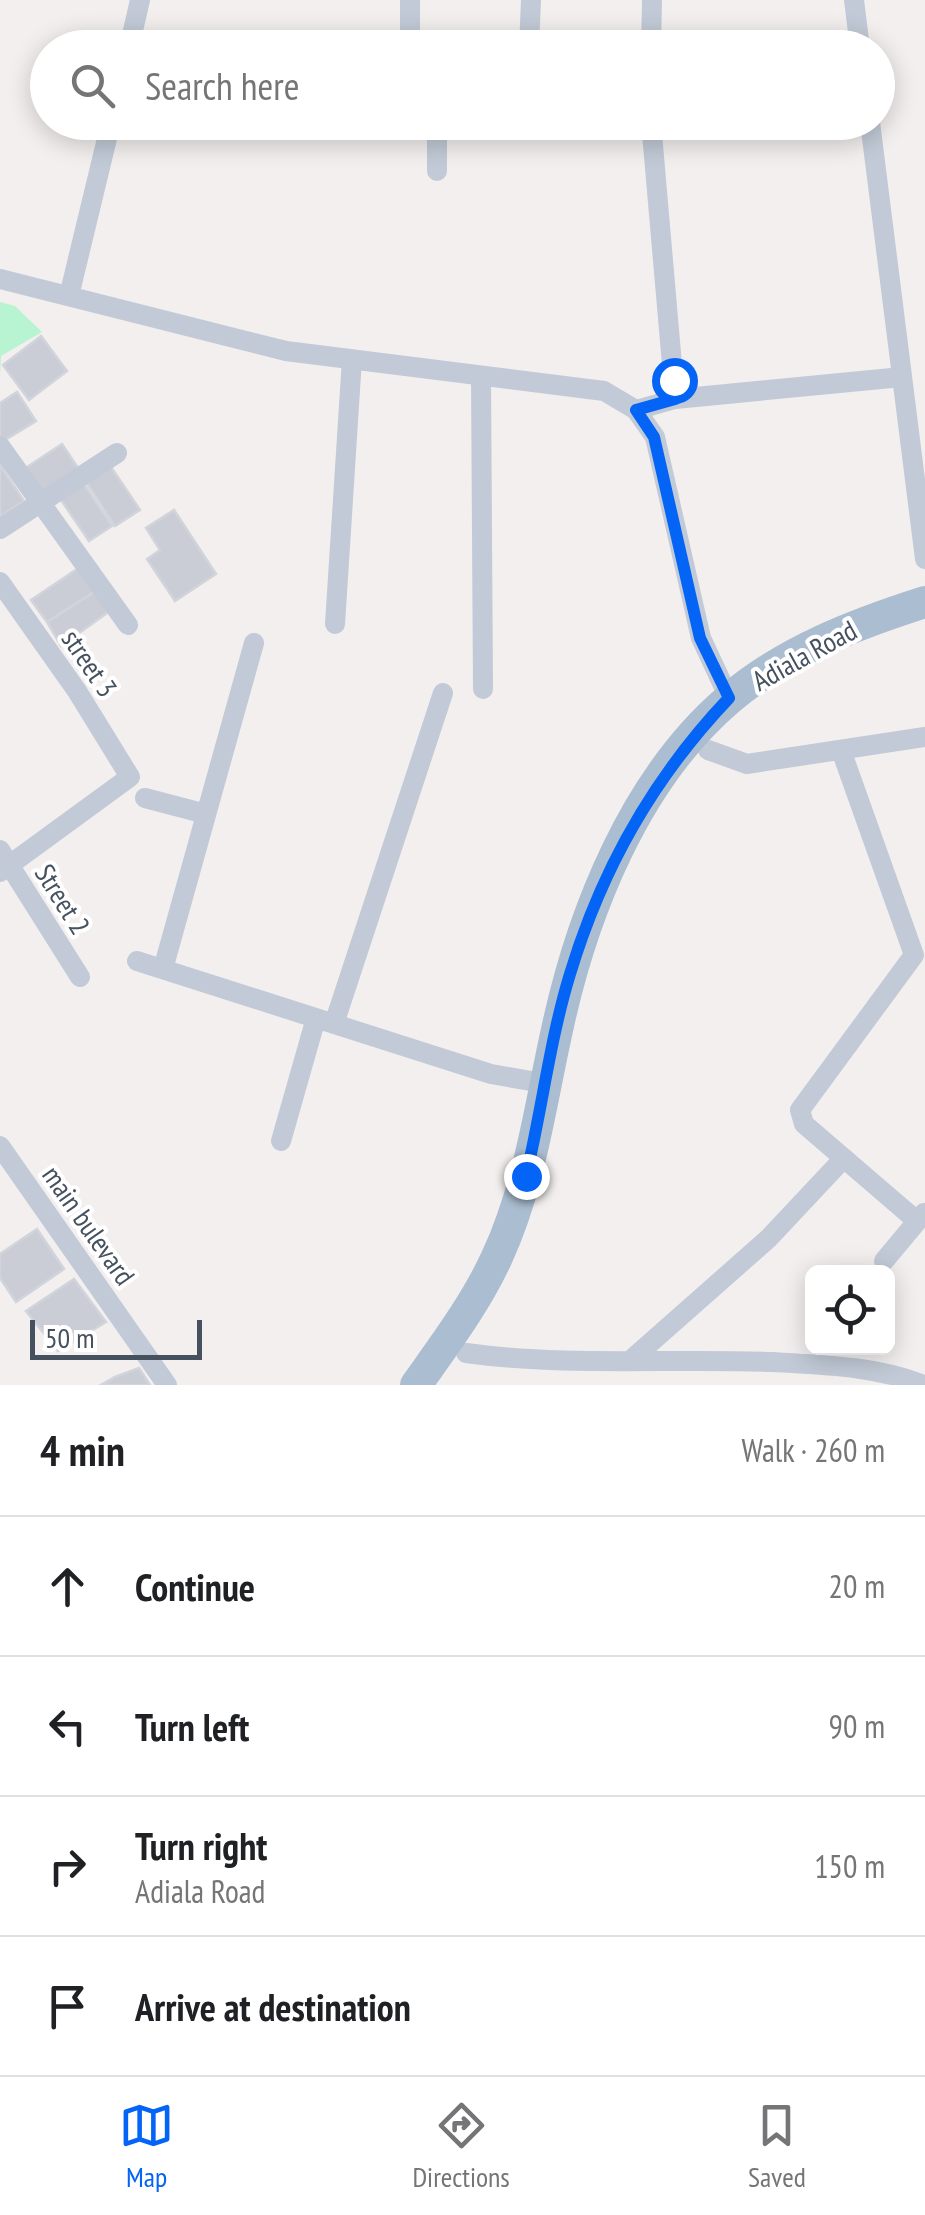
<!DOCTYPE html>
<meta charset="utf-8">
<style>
:root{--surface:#fff;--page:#f2f2f2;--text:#202124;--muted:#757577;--line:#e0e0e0;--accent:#0464f6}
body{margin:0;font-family:"PT Sans Narrow",sans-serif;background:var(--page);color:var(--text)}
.controls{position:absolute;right:30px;bottom:30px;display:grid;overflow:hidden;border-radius:15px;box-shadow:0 5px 25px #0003}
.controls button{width:90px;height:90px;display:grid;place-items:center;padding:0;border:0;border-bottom:2px solid var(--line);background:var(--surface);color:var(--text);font:50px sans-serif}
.scale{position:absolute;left:30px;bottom:25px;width:172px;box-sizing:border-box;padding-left:10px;border:5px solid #45515f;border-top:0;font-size:28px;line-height:35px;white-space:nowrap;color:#45515f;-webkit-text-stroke:8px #fff;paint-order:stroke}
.stop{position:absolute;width:30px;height:30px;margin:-22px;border:8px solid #0464f6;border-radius:50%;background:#fff}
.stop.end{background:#0464f6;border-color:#fff;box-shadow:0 2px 10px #0008}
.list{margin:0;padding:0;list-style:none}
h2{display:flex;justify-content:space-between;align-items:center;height:130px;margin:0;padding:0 40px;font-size:42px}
h2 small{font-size:32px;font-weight:400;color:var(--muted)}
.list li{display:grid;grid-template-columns:65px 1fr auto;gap:30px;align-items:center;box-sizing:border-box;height:140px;padding:0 40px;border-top:2px solid var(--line)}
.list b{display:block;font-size:38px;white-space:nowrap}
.list p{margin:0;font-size:32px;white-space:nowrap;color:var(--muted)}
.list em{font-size:32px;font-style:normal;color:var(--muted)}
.icon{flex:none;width:55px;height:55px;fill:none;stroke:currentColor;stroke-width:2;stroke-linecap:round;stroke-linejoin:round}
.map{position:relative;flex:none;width:925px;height:1385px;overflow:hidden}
.search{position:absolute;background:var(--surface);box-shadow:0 5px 25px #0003;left:30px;right:30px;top:30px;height:110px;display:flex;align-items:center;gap:25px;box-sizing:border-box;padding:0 35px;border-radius:55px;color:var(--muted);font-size:38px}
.sheet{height:690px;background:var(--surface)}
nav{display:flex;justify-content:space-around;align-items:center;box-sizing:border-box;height:140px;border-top:2px solid var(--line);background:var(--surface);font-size:28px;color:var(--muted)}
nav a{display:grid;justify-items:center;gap:5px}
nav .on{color:var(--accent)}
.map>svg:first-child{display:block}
.green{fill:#b8f4d2}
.building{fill:#cacdd5;stroke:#d2d4db;stroke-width:2.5}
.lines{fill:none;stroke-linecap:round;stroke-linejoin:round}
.minor{stroke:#c1cad6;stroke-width:20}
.primary{stroke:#abbdd1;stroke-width:32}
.route{stroke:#0464f6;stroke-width:12}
.labels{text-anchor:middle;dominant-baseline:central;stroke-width:8;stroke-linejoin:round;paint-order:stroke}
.street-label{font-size:28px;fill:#45515f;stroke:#fff}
</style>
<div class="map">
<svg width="925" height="1385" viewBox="0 0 925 1385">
<rect width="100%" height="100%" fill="#f2efee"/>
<!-- green -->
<path class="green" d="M0,302L15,306L42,332L1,356L0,376Z"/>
<!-- building -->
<path class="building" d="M41,336L67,371L29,400L3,365Z
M17,392L36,421L0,443V403Z
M62,444L80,471L40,499L21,471Z
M109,464L140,510L115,526L85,480Z
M0,465L24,501L0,517Z
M82,481L112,526L89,541L59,497Z
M174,510L216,574L175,601L147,559L160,550L146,528Z
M83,565L99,589L47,622L31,600Z
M99,589L114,608L61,646L47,622Z
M37,1229L64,1269L16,1302L0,1278V1254Z
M74,1279L106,1322L58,1351L26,1311Z
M139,1368L150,1385H101L115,1377Z"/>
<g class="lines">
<!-- minor -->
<path class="minor" d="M854,0L860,48
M129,48L140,0
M410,48V0
M529,48L531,0
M554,48L651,41
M651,48L652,0
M437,122V171
M651,122L675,399
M870,122L925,559
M0,279L286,351L604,391L636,410L655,437L701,638L729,698
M69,296L111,122
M481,376L483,689
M636,410L675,399L902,377
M0,446L128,625
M0,529L117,453
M0,582L77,691L130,777L0,872
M335,624L352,359
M708,750L747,764L925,737
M841,750L914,955L800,1110L804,1124L917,1221
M145,798L206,814
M0,850L80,977
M137,961L491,1074L548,1084
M163,969L254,643
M334,1024L443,693
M281,1141L316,1018
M0,1146L167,1385
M884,1261L924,1213
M466,1353C567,1367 671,1358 773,1362C824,1365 876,1366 924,1385
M632,1359L769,1238L844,1158"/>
<!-- primary -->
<path class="primary" d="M416,1385C445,1344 476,1303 497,1257C530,1186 540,1106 557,1030C582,913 635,779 729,699C785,651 856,624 925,602"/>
</g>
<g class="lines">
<!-- route -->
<path class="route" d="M526,1176C542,1109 550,1039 570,974C602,868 653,778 729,698L700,638L654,437L636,410L675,399L674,380"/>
</g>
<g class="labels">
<!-- street labels -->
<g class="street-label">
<text transform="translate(804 655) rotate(-29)">Adiala Road</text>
<text transform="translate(90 663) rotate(56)">street 3</text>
<text transform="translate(63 899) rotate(58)">Street 2</text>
<text transform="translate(89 1225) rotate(55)">main bulevard</text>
</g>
</g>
</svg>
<div class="controls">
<button><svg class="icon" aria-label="locate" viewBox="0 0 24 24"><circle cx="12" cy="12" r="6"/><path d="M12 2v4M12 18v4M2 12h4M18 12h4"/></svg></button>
</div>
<div class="scale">50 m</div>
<div class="stop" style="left:674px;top:380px"></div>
<div class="stop end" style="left:526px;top:1176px"></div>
<div class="search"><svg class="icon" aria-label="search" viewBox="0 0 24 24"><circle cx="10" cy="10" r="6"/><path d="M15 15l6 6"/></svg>Search here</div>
</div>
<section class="sheet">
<h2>4 min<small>Walk · 260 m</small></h2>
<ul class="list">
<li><svg class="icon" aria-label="ahead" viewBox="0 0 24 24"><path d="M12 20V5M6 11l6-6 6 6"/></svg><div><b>Continue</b></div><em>20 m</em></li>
<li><svg class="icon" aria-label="left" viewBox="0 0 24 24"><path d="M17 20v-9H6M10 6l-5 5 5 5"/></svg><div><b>Turn left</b></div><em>90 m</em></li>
<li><svg class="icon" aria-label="right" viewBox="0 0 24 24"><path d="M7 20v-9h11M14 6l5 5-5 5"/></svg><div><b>Turn right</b><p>Adiala Road</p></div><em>150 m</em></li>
<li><svg class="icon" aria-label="arrive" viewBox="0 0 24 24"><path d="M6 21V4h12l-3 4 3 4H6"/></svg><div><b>Arrive at destination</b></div></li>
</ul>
</section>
<nav>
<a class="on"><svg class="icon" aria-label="map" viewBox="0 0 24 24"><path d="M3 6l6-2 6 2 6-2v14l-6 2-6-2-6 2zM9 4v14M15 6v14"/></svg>Map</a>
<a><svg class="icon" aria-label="directions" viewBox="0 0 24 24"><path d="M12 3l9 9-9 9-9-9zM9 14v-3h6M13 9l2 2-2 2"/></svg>Directions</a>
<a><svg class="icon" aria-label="saved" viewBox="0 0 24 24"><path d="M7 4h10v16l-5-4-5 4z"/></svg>Saved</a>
</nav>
